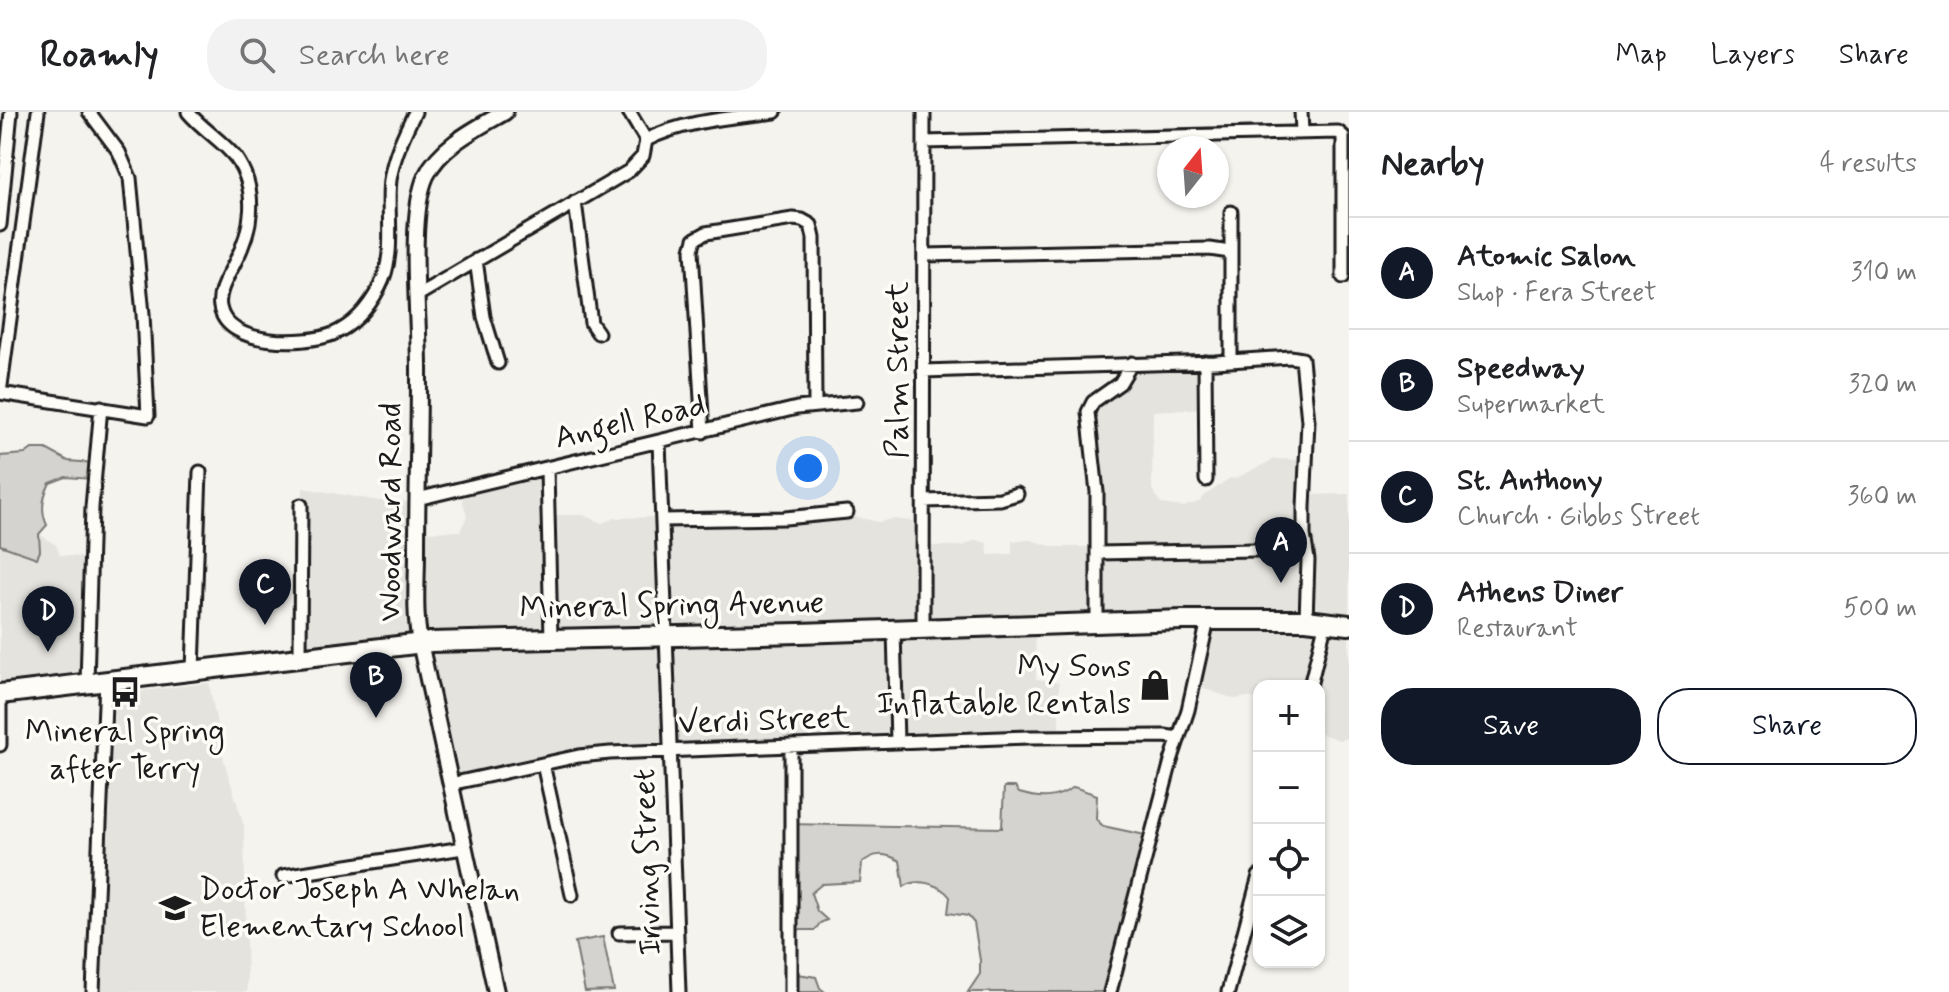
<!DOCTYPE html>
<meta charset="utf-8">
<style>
:root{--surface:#fff;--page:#f2f2f2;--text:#202124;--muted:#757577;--line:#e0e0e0;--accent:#111827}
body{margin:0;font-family:Mynerve,sans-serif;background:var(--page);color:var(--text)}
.controls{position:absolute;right:24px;bottom:24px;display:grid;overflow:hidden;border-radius:16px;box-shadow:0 2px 6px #0004}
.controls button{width:72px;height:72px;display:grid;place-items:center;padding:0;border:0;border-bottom:2px solid var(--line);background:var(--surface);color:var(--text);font:40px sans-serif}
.compass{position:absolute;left:1157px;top:24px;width:72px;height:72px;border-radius:50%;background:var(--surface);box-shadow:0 2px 6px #0004;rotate:17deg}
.you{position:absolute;left:808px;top:356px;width:28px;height:28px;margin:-20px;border:6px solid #fff;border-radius:50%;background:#1a73e8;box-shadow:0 0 0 12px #1a73e833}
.badge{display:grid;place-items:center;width:52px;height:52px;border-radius:50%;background:var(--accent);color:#fff;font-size:26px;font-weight:700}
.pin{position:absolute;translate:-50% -66px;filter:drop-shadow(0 2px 4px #0008)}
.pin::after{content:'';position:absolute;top:42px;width:28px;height:24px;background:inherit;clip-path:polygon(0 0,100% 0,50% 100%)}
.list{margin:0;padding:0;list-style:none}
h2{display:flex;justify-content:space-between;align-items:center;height:104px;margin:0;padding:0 32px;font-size:34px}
h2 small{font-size:26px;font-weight:400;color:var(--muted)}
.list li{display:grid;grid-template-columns:52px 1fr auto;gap:24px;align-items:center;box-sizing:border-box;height:112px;padding:0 32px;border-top:2px solid var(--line)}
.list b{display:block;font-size:30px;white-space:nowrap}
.list p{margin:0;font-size:26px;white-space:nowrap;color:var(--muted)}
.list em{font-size:26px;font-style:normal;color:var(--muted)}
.actions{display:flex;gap:16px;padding:24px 32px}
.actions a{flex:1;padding:18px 0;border:2px solid var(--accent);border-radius:32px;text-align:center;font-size:28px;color:var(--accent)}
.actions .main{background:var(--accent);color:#fff}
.icon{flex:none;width:44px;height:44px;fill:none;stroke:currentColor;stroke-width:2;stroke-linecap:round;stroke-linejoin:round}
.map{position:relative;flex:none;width:1349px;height:880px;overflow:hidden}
header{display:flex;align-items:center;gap:48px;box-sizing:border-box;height:112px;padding:0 40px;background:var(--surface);border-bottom:2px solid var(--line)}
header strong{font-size:38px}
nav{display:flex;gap:44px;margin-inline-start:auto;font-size:28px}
.search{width:560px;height:72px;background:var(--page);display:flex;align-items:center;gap:20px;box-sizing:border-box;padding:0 28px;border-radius:32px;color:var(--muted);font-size:30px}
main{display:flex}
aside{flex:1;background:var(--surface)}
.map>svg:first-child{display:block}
.built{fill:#e4e3de}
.green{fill:#d4d3cf;stroke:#787876;stroke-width:2}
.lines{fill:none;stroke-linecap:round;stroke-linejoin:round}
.minor-casing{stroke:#1c1c1c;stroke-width:17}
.tertiary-casing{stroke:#1c1c1c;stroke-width:20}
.primary-casing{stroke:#1c1c1c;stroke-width:24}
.minor{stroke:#fdfcf7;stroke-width:11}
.tertiary{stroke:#fdfcf7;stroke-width:14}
.primary{stroke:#fdfcf7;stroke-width:18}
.labels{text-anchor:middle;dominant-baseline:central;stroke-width:7;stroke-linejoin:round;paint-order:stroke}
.street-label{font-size:32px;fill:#1c1c1c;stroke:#fdfcf7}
.poi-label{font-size:32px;fill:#1c1c1c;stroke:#fdfcf7;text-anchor:end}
</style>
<header>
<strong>Roamly</strong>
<div class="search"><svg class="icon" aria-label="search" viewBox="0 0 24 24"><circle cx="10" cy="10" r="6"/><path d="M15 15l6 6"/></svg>Search here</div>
<nav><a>Map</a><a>Layers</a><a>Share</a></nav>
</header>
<main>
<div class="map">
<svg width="1349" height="880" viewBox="0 0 1349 880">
<rect width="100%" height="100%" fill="#f4f3ee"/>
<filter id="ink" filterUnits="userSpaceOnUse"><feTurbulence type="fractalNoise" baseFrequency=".0125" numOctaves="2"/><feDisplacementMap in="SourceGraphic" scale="16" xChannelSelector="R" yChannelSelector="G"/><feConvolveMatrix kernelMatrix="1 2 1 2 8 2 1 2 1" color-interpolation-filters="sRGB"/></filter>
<g filter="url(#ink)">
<!-- built -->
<path class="built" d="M1201,253L1205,296L1153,299L1152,377L1161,392L1183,395L1201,389L1203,385L1230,366L1234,367L1275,347L1303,348L1305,383L1349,382V626L1339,628L1319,621V574H1259V588L1248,585L1235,587L1196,574L1213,514L1035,518L1036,567L1059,570V629L607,642L449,673L422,540L298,539L303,376L379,389L418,390L420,420L460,419L467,405L461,381L544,360L549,403H583L602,411L615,406L660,405L753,408L857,405L878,410L893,407L922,410L925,434H962L976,428L987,431L988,443L1012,442V429L1030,428L1055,435H1094L1091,293L1108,285L1124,257Z
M39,422L56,433L60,443L89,446L86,570L0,587V433L37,446L40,439Z
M209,571L224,649L244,714L247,880H103L101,878L115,582Z"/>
<!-- green -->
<path class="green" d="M32,337H46L68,349L93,351L91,367L66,365L50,371C43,384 40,398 47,413L39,422L40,439L37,446L0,433V344L25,342Z
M1004,675H1015L1019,681C1040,687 1055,688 1074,675L1097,683L1096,707L1103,714L1150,724L1109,880H968L980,862V848L974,811L968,804L948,801L950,785C940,772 917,765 904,775L900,749C886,741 874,740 862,751L860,770L822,772L811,781L817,799L827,808L820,811L815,818H790L785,753L787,712L1002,716Z
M603,825L614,879L585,880L575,830Z
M792,861L816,865L820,876L825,880H790Z"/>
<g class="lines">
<defs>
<path id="minor" d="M188,0C202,17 223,29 236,46C259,79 252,118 235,150C229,163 217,180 220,195C227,235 305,233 333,222C354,213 369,195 379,176C397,143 386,103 390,68C394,43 404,22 415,0
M629,0L646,28
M1301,0L1302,19
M646,28C685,8 732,6 775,0
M924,30L1338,20L1343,24V165
M575,90L591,211L598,221
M0,113L11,0
M925,143L1210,137L1230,140
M476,148L484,205L498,251
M418,183L629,59L643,44L646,28
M1231,249V100
M1205,250L1206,368
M923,259L1215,250L1290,245L1302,247L1308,309L1304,395V423L1308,448L1306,508
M0,281L148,304L143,202L130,66L119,40L89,0
M0,281L38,0
M703,320L692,138L695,127L706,121L793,107L802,108L811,113L814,126L815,294
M659,329L679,880
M547,357L551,527
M417,387L797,296L857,290
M923,389L1000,387L1017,382
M662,408L785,406L847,400
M1097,441L1305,437
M1097,511V380L1088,300L1093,290L1120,271L1132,251
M923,516L924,0
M894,518L897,630
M300,545L301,393
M193,558L200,360
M87,571L92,395L101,295
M1310,574L1326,509
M0,592V633
M791,634V880
M543,652L572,783
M450,672L579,644L610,641L1029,625L1165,624L1178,626
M283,764L463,736
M619,821L676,820
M93,880L106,568
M1110,880L1171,649L1188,598L1208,508
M1228,880L1259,764"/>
<path id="tertiary" d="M420,530C414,501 417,470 417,440C417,381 419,322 419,263C420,213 407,106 426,64C440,34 477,16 505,0
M421,535L496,880"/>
<path id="primary" d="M0,582L431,530L799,521L1183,508H1306L1349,513"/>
</defs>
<!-- minor casing -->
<use href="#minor" class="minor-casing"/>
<!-- tertiary casing -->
<use href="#tertiary" class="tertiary-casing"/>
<!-- primary casing -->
<use href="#primary" class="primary-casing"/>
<!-- minor -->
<use href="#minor" class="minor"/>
<!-- tertiary -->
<use href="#tertiary" class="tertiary"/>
<!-- primary -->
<use href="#primary" class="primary"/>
</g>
</g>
<!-- icons -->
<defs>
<symbol id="shop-bare" viewBox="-9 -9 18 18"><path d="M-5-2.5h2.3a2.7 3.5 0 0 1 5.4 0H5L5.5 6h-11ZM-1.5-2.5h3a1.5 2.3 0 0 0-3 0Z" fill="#1c1c1c" stroke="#fdfcf7" stroke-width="2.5" paint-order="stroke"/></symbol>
<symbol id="bus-bare" viewBox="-9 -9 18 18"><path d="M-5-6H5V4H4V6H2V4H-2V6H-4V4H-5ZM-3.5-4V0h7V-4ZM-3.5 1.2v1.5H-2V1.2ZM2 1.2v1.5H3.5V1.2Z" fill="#1c1c1c" stroke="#fdfcf7" stroke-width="2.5" paint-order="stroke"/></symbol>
<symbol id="school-bare" viewBox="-9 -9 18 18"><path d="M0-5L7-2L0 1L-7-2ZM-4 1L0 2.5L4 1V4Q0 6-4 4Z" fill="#1c1c1c" stroke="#fdfcf7" stroke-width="2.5" paint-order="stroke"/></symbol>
</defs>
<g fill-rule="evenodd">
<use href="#shop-bare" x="1133" y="551" width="44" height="44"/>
<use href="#bus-bare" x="103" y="558" width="44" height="44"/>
<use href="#school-bare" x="153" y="774" width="44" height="44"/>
</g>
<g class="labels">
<!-- street labels -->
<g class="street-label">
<text transform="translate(898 258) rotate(-90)">Palm Street</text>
<text transform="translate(630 310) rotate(-13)">Angell Road</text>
<text transform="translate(391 400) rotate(-90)">Woodward Road</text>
<text transform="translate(672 494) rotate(-1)">Mineral Spring Avenue</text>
<text transform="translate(764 609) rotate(-2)">Verdi Street</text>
<text transform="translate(648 750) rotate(-92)">Irving Street</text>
</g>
<!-- poi labels -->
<g class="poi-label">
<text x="1131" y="555">My Sons<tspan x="1131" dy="37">Inflatable Rentals</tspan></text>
<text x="125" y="620" text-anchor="middle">Mineral Spring<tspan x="125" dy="37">after Terry</tspan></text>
<text x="199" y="778" text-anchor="start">Doctor Joseph A Whelan<tspan x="199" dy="37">Elementary School</tspan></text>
</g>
</g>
</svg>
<div class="controls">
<button>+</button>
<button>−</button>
<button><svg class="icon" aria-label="locate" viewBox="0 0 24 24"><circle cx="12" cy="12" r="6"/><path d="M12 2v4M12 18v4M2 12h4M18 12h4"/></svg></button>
<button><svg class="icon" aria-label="layers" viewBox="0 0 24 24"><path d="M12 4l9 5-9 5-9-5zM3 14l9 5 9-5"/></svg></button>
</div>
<svg class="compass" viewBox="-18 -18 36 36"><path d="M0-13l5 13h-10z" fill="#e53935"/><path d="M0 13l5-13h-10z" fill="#757577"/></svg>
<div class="you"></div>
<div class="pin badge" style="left:1281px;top:471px">A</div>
<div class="pin badge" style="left:376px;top:606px">B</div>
<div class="pin badge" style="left:265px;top:513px">C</div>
<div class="pin badge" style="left:48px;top:540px">D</div>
</div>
<aside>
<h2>Nearby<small>4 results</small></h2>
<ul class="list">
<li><span class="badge">A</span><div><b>Atomic Salon</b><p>Shop · Fera Street</p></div><em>310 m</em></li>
<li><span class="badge">B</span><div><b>Speedway</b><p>Supermarket</p></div><em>320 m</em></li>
<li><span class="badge">C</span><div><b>St. Anthony</b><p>Church · Gibbs Street</p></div><em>360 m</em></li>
<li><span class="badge">D</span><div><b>Athens Diner</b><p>Restaurant</p></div><em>500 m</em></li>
</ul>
<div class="actions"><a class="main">Save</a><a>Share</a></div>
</aside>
</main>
